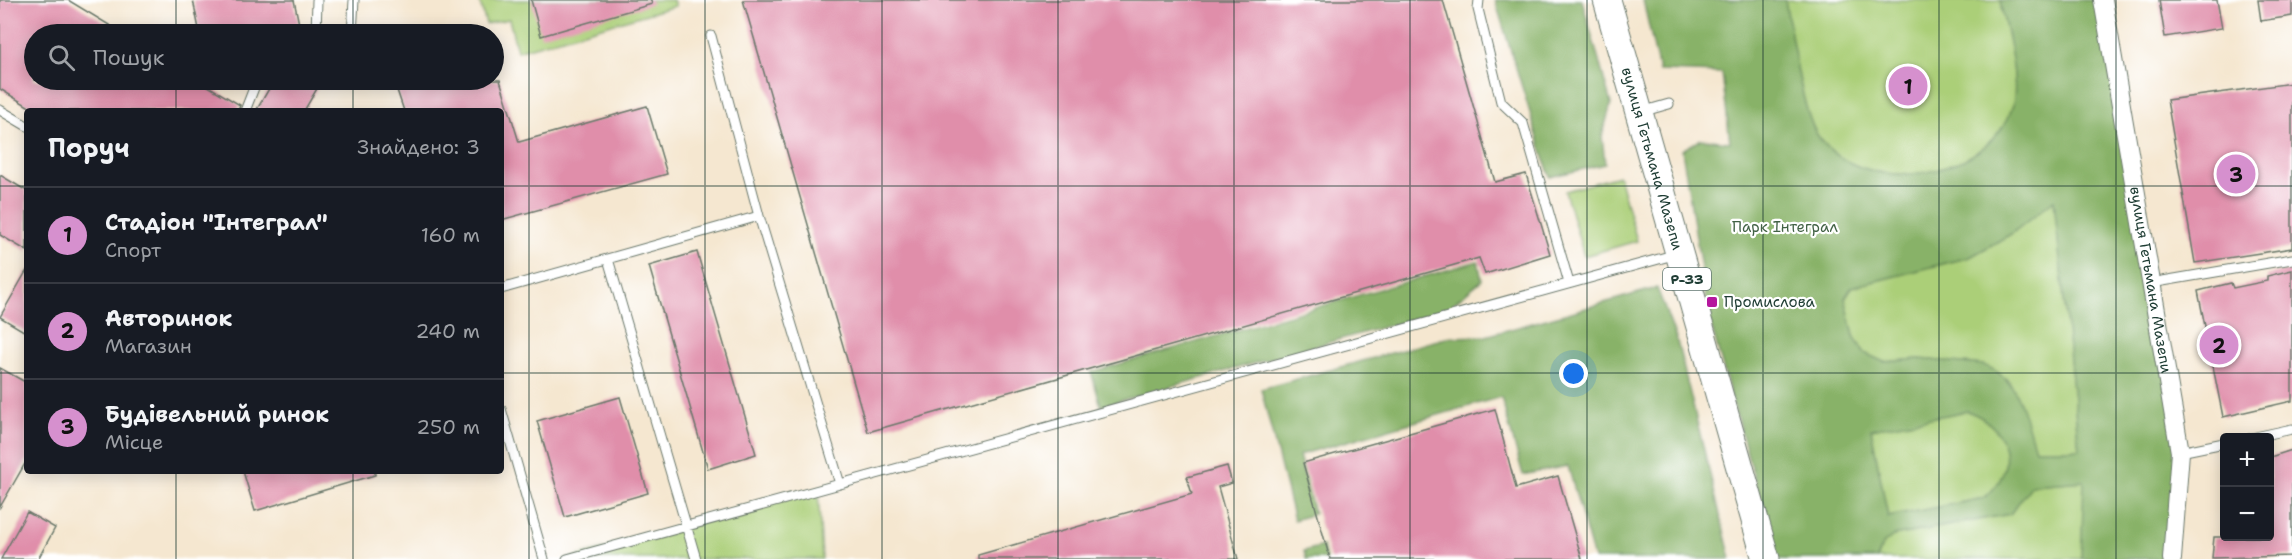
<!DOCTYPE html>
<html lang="uk">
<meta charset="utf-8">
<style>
:root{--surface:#171b24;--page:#20242c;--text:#f1f3f6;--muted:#9ea1a6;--line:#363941;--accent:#d690ce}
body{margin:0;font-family:"Shantell Sans",sans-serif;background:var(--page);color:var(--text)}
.controls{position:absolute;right:18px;bottom:18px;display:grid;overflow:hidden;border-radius:6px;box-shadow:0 3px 15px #0003}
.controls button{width:54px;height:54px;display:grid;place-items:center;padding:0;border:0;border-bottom:2px solid var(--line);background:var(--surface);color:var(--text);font:30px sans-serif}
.you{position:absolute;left:1574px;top:374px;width:21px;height:21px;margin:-15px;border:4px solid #fff;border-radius:50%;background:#1a73e8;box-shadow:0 0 0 9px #1a73e833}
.badge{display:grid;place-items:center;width:39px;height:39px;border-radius:50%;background:var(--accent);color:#111;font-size:20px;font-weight:700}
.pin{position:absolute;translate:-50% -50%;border:3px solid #fff;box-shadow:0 2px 6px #0006}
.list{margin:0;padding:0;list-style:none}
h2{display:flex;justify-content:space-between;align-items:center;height:78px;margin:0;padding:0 24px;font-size:26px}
h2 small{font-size:20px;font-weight:400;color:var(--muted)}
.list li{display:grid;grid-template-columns:39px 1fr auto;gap:18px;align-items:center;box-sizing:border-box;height:96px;padding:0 24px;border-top:2px solid var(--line)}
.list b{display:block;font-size:22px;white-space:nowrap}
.list p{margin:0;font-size:20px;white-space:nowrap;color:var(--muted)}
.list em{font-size:20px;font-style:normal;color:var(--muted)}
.icon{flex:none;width:33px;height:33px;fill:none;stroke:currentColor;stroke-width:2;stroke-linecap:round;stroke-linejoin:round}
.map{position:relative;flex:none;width:2292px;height:559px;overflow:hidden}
.search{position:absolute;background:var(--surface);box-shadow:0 3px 15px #0003;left:24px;top:24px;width:480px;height:66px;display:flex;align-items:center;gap:15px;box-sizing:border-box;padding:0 21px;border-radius:33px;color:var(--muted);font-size:22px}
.panel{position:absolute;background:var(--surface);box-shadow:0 3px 15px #0003;left:24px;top:108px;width:480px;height:366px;border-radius:6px}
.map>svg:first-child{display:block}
.green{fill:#abcf78;stroke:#658656;stroke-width:1.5}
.forest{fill:#88b268;stroke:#54784e;stroke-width:1.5;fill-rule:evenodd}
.building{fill:#e08eaa}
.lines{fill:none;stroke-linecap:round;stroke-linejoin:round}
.lane-casing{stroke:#6a786b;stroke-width:11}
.street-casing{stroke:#6a786b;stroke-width:20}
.primary-casing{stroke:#6a786b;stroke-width:29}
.lane{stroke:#fff;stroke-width:9}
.street{stroke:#fff;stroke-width:18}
.primary{stroke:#fff;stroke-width:27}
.grid{fill:none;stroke:#1f3d34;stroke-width:1.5;stroke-opacity:0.55}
.poi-dot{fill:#b5179e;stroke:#fff;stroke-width:2}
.labels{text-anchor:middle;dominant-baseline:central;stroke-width:4.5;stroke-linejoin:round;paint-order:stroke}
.shield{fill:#fff;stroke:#627771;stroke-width:1.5}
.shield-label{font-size:14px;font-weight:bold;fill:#1f3d34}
.street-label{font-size:15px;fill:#1f3d34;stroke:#fff}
.park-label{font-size:15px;fill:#426245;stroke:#fff}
.poi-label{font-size:15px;fill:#1f3d34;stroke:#fff;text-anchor:start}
</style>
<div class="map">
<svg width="2292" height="559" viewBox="0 0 2292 559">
<rect width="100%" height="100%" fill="#fff"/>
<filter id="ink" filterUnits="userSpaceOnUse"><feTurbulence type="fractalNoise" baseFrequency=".0167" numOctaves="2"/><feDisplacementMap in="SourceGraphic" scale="12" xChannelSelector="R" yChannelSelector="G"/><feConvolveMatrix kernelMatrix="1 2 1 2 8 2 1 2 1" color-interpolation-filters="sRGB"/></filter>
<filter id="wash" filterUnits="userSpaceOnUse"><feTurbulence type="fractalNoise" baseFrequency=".008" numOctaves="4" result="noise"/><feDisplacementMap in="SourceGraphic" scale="24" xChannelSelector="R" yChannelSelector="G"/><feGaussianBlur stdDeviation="1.35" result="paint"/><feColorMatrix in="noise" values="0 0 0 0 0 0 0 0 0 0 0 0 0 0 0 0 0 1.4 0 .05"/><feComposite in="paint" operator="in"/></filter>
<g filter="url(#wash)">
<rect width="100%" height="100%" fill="#f5e7d0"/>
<!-- green -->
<path class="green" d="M479,0H673L675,6L517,51L509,19L486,24Z
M1785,0H2000C2005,28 2021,81 2012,108C1987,180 1863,199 1818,136C1802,114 1791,31 1785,0Z
M1619,176L1637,241L1584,256L1565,191Z
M2054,199L2079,449H2035L2010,381L1983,365L1919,359L1884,362L1864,353L1854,336L1845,298L1852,287L1970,257L2011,234Z
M1967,411C2009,425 2020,470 1984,498L1888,517L1871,429Z
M2085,481L2081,559H1877L1883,544L1892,536L2010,514L2031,485Z
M818,490L822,559H567Z"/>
<!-- forest -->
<path class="forest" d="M1495,0H1582L1611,104L1602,136L1605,164L1550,177Z
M1643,0H1785C1791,31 1802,114 1818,136C1863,199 1987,180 2012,108C2021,81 2005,28 2000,0H2103L2180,452L2169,559H2081L2084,481L2032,485L2010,514L1893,536L1883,544L1877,559H1777L1709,318L1682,150L1701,139L1730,142L1722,73L1659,71ZM2054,200L2079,449H2035C2024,416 2020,377 1983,365L1919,359L1884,362L1864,353L1854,336L1845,298L1852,287L1970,257L2011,234ZM1967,411C2009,425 2020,470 1984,498L1888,517L1871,429Z
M1478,261L1482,280L1445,310L1101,406L1091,372Z
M1657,288L1677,341L1731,559H1594L1568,466L1523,475L1501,397L1299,455L1314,514L1294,520L1261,389L1449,337L1486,336Z
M1323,546L1326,559H1306L1304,551Z"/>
<g id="blocks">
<!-- building -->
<path class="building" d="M0,0H68L124,34H34V80H198L240,105L238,111H36L0,89Z
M193,0H294L300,29L275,34H200Z
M531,0H651L652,4L541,36Z
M743,0H1443L1495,182L1526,174L1550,254L1485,274L1479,258L868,432Z
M2159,0H2217L2222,28L2165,37Z
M2258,0H2292V16L2261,21Z
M274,80H322L304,111H256Z
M420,80H500L519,142L647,106L667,174L501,220V111H404L396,87Z
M2292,83V248L2195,263L2167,100Z
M0,175L27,191V251L0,235Z
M697,252L756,454L708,469L649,266Z
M27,270V333L0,317Z
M2292,270V401L2223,417L2198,291L2231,283L2233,288L2267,281V276Z
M0,368L27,383V460L0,507Z
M620,397L648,493L565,517L537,421Z
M1495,409L1516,488L1558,476L1582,559H1330L1303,463Z
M2292,450V556L2212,558L2214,537H2270V457Z
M1227,466L1232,483L1218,487L1238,559H978V555L1192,494L1187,477Z
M243,471H375V475L255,511Z
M27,512L55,528L38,559H1Z"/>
</g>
</g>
<g filter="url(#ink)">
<use href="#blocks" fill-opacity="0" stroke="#6a786b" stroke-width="1.5"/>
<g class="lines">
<defs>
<path id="lane" d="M1479,0L1478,9L1501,102L1523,123L1569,283
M316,34L317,0
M352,34L354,0
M711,36L759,216L840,484
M0,110L27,126
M245,111L257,80
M1641,112L1669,104
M608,259L696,559
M2151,283L2292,259
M501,289L759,216
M501,409L544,559
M2251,438L2292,429
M2180,452L2224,443
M567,559L1677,254"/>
<g id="street">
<path id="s1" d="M2103,0L2180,452L2172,559"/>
</g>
<g id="primary">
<path id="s2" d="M1607,0L1766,559"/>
</g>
</defs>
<!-- lane casing -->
<use href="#lane" class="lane-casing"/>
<!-- street casing -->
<use href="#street" class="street-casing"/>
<!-- primary casing -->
<use href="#primary" class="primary-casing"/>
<!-- lane -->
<use href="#lane" class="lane"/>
<!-- street -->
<use href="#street" class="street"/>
<!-- primary -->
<use href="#primary" class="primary"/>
</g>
</g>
<!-- grid -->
<path class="grid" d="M176,0V34M353,0V34M529,0V559M705,0V559M882,0V559M1058,0V559M1234,0V559M1410,0V559M1587,0V559M1763,0V559M1939,0V559M2116,0V559M176,80V111M353,80V111M0,186H27M501,186H2292M0,373H27M501,373H2292M176,471V559M353,471V559"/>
<!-- markers -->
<rect class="poi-dot" x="1706" y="296" width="12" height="12" rx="3"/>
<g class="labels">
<!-- shield labels -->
<rect class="shield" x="1663" y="268" width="48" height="22" rx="4.5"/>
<g class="shield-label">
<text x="1687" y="279">Р-33</text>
</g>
<!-- street labels -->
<g class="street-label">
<text stroke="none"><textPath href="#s2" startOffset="165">вулиця Гетьмана Мазепи</textPath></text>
<text stroke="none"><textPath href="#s1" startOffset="284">вулиця Гетьмана Мазепи</textPath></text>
</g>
<!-- park labels -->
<g class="park-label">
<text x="1785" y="227">Парк Інтеграл</text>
</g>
<!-- poi labels -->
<g class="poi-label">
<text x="1724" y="302">Промислова</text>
</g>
</g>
</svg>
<div class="controls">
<button>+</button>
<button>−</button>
</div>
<div class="you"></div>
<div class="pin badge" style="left:1908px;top:86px">1</div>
<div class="pin badge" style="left:2219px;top:345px">2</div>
<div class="pin badge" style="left:2236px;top:174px">3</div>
<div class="search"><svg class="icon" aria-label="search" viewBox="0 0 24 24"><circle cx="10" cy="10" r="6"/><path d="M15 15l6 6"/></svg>Пошук</div>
<section class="panel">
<h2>Поруч<small>Знайдено: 3</small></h2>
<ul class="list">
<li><span class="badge">1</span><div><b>Стадіон &quot;Інтеграл&quot;</b><p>Спорт</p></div><em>160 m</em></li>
<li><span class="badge">2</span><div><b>Авторинок</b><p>Магазин</p></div><em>240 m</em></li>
<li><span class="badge">3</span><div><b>Будівельний ринок</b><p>Місце</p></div><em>250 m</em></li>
</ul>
</section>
</div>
